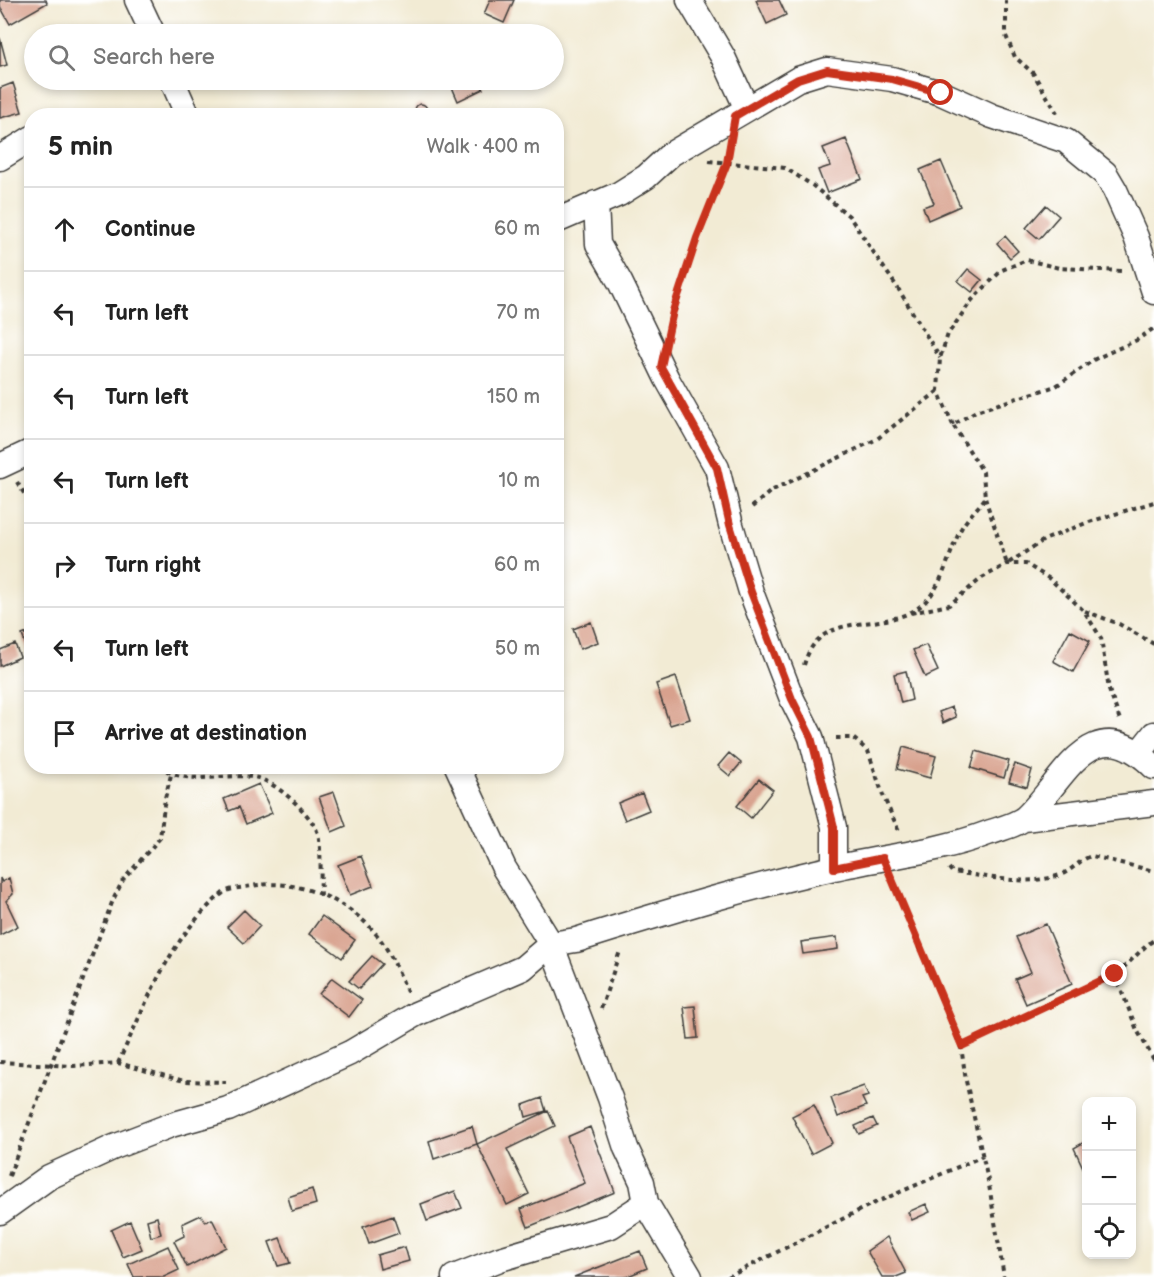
<!DOCTYPE html>
<meta charset="utf-8">
<style>
:root{--surface:#fff;--page:#f2f2f2;--text:#222;--muted:#767676;--line:#e0e0e0}
body{margin:0;font-family:"Balsamiq Sans",sans-serif;background:var(--page);color:var(--text)}
.controls{position:absolute;right:18px;bottom:18px;display:grid;overflow:hidden;border-radius:12px;box-shadow:0 3px 9px #0003}
.controls button{width:54px;height:54px;display:grid;place-items:center;padding:0;border:0;border-bottom:2px solid var(--line);background:var(--surface);color:var(--text);font:30px sans-serif}
.stop{position:absolute;width:18px;height:18px;margin:-14px;border:4px solid #c8321e;border-radius:50%;background:#fff}
.stop.end{background:#c8321e;border-color:#fff;box-shadow:0 2px 6px #0008}
.list{margin:0;padding:0;list-style:none}
h2{display:flex;justify-content:space-between;align-items:center;height:78px;margin:0;padding:0 24px;font-size:26px}
h2 small{font-size:20px;font-weight:400;color:var(--muted)}
.list li{display:grid;grid-template-columns:39px 1fr auto;gap:18px;align-items:center;box-sizing:border-box;height:84px;padding:0 24px;border-top:2px solid var(--line)}
.list b{display:block;font-size:22px;white-space:nowrap}
.list em{font-size:20px;font-style:normal;color:var(--muted)}
.icon{flex:none;width:33px;height:33px;fill:none;stroke:currentColor;stroke-width:2;stroke-linecap:round;stroke-linejoin:round}
.map{position:relative;flex:none;width:1154px;height:1277px;overflow:hidden}
.search{position:absolute;background:var(--surface);box-shadow:0 3px 9px #0003;left:24px;top:24px;width:540px;height:66px;display:flex;align-items:center;gap:15px;box-sizing:border-box;padding:0 21px;border-radius:33px;color:var(--muted);font-size:22px}
.panel{position:absolute;background:var(--surface);box-shadow:0 3px 9px #0003;left:24px;top:108px;width:540px;height:666px;border-radius:24px}
.map>svg:first-child{display:block}
.building{fill:#d8a18d}
.lines{fill:none;stroke-linecap:round;stroke-linejoin:round}
.street-casing{stroke:#3c3b38;stroke-width:27}
.path{stroke:#3c3b38;stroke-width:4;stroke-dasharray:4.5 4.5;stroke-linecap:butt}
.street{stroke:#fff;stroke-width:24}
.route{stroke:#c8321e;stroke-width:8}
</style>
<div class="map">
<svg width="1154" height="1277" viewBox="0 0 1154 1277">
<rect width="100%" height="100%" fill="#fff"/>
<filter id="ink" filterUnits="userSpaceOnUse"><feTurbulence type="fractalNoise" baseFrequency=".0167" numOctaves="2"/><feDisplacementMap in="SourceGraphic" scale="12" xChannelSelector="R" yChannelSelector="G"/><feConvolveMatrix kernelMatrix="1 2 1 2 8 2 1 2 1" color-interpolation-filters="sRGB"/></filter>
<filter id="wash" filterUnits="userSpaceOnUse"><feTurbulence type="fractalNoise" baseFrequency=".008" numOctaves="4" result="noise"/><feDisplacementMap in="SourceGraphic" scale="24" xChannelSelector="R" yChannelSelector="G"/><feGaussianBlur stdDeviation="1.35" result="paint"/><feColorMatrix in="noise" values="0 0 0 0 0 0 0 0 0 0 0 0 0 0 0 0 0 1.4 0 .05"/><feComposite in="paint" operator="in"/></filter>
<g filter="url(#wash)">
<rect width="100%" height="100%" fill="#f2ebd4"/>
<g id="blocks">
<!-- building -->
<path class="building" d="M0,0H46L47,3L10,24L0,6Z
M490,0H514L504,23L484,14Z
M756,0H779L786,15L767,24Z
M0,38L7,65L0,67Z
M449,80H478L483,89L458,101Z
M13,83L22,112L0,118V88Z
M415 110a6 6 0 1 1 12 0a6 6 0 1 1-12 0Z
M846,139L862,179L827,193L818,170L830,166L823,148Z
M941,161L960,206L928,220L923,207L934,203L920,170Z
M1046,205L1059,216L1039,239L1026,228Z
M1005,236L1018,251L1010,258L997,243Z
M968,269L982,280L972,292L958,281Z
M591,622L598,642L580,649L573,629Z
M1070,630L1090,641L1073,672L1053,661Z
M32,631V658H31L22,635Z
M15,644L20,657L0,666V650Z
M926,645L938,671L925,677L913,650Z
M906,671L912,700L901,703L894,674Z
M676,677L690,719L670,725L656,684Z
M952,707L956,717L943,723L939,712Z
M903,747L936,756L930,778L897,769Z
M976,751L1009,761L1004,778L971,768Z
M729,753L741,763L730,776L718,766Z
M1015,764L1032,770L1027,787L1009,782Z
M759,779L773,790L751,818L737,806Z
M259,784L272,813L246,824L239,807L229,811L224,799Z
M334,792L346,826L332,832L319,797Z
M642,793L649,810L625,820L618,803Z
M361,856L373,886L350,895L338,865Z
M0,878L2,882L9,878L13,894L6,901L18,926L0,935Z
M244,910L260,926L244,943L227,927Z
M322,916L355,940L342,958L309,934Z
M1046,924L1072,984L1026,1004L1015,979L1031,972L1016,937Z
M837,937L838,949L803,954L801,942Z
M372,956L382,964L359,989L349,981Z
M332,978L362,1000L349,1017L319,994Z
M695,1006L698,1038L688,1039L684,1007Z
M864,1086L868,1096L862,1098L866,1106L838,1117L831,1098Z
M542,1098L546,1111L526,1117L523,1105Z
M814,1105L832,1143L811,1154L792,1116Z
M548,1111L555,1126L507,1149L529,1194L507,1205L477,1144Z
M873,1118L877,1126L859,1134L855,1126Z
M472,1126L477,1144L434,1159L429,1141Z
M590,1127L615,1192L528,1227L521,1209L585,1183L567,1137Z
M1086,1141V1174L1074,1148Z
M312,1189L316,1204L292,1211L288,1197Z
M455,1191L462,1208L427,1221L421,1204Z
M926,1204L930,1212L912,1220L908,1212Z
M201,1215L205,1222L212,1219L226,1247L187,1267L174,1241L184,1236L182,1224Z
M393,1216L399,1233L369,1244L363,1227Z
M157,1217L161,1234L151,1237L147,1220Z
M130,1221L142,1249L123,1257L111,1230Z
M887,1237L906,1273L896,1277H882L867,1251Z
M280,1238L290,1263L278,1266L269,1242Z
M168,1246L179,1270L164,1277H134L128,1264Z
M405,1247L409,1261L380,1269L377,1255Z
M640,1251L647,1268L626,1277H574Z"/>
</g>
</g>
<g filter="url(#ink)">
<use href="#blocks" fill-opacity="0" stroke="#3c3b38" stroke-width="1.5"/>
<g class="lines">
<defs>
<path id="street" d="M137,0L153,34
M689,0L723,57L747,109
M172,80L188,116
M0,158L32,138
M596,203L598,244L620,282L667,379L717,468L731,525L751,592L792,699L811,737L834,827V868
M556,221L619,194L646,177L671,154L798,79L827,70L892,79L941,93L992,116L1066,141L1105,173L1115,190L1136,237L1154,292
M0,466L32,451
M1139,753L1154,734
M457,766L504,868L551,944L576,940C661,914 747,887 834,868C883,857 941,851 988,833C999,829 1017,825 1026,817C1065,780 1091,704 1154,767
M1024,819L1154,803
M646,1203L690,1277
M0,1212L49,1177L114,1147L171,1125L228,1109L350,1053L416,1014L523,968L551,944L610,1098L626,1148L642,1182L646,1203L611,1226L500,1259L454,1277"/>
</defs>
<!-- street casing -->
<use href="#street" class="street-casing"/>
<!-- path -->
<path class="path" d="M1006,0V36L1015,57L1033,73L1057,113
M709,161L785,168L812,185L849,216L899,290L940,358
M669,328L697,238L727,163L730,148
M953,425L938,391L940,358L948,334L972,300L1002,270L1027,260L1059,268L1122,271
M17,482L32,506
M985,498L1007,564L1044,540L1086,523L1154,502
M752,507L771,491L877,439L938,391
M1085,611L1119,624L1154,644
M911,613L949,605L982,578L1007,564H1026L1050,579L1084,611L1101,638L1109,690L1120,720
M804,665C818,613 869,630 907,614C943,599 946,556 962,527C968,517 978,508 985,498L983,472L953,425L976,411L1056,386L1095,359L1137,340L1154,328
M836,738H853L868,751L884,798L900,833
M159,766C187,787 221,773 253,777C273,779 309,812 317,831C322,842 320,882 321,896
M949,868L952,872C989,876 1024,887 1060,875C1072,871 1080,859 1092,856L1154,871
M892,879L961,1046L966,1081L989,1185L1004,1277
M1115,974L1137,1030L1154,1060
M601,1009L620,951
M961,1046L1115,974C1130,964 1139,950 1154,940
M0,1062L74,1066L118,1063L184,1081L226,1082
M118,1063C146,1005 170,936 222,894C228,888 243,888 252,886C298,877 353,902 380,939C391,954 400,974 407,992
M9,1176L113,900L123,880L160,838L165,798L171,775
M728,1277L868,1206L983,1156"/>
<!-- street -->
<use href="#street" class="street"/>
</g>
</g>
<g class="lines" filter="url(#ink)">
<!-- route -->
<path class="route" d="M941,93L892,79L827,70L798,79L735,116L727,163L697,238L673,311L661,367L717,468L730,525L751,592L792,699L811,737L834,827V868L883,858L962,1046L1115,974"/>
</g>
</svg>
<div class="controls">
<button>+</button>
<button>−</button>
<button><svg class="icon" aria-label="locate" viewBox="0 0 24 24"><circle cx="12" cy="12" r="6"/><path d="M12 2v4M12 18v4M2 12h4M18 12h4"/></svg></button>
</div>
<div class="stop" style="left:941px;top:93px"></div>
<div class="stop end" style="left:1115px;top:974px"></div>
<div class="search"><svg class="icon" aria-label="search" viewBox="0 0 24 24"><circle cx="10" cy="10" r="6"/><path d="M15 15l6 6"/></svg>Search here</div>
<section class="panel">
<h2>5 min<small>Walk · 400 m</small></h2>
<ul class="list">
<li><svg class="icon" aria-label="ahead" viewBox="0 0 24 24"><path d="M12 20V5M6 11l6-6 6 6"/></svg><div><b>Continue</b></div><em>60 m</em></li>
<li><svg class="icon" aria-label="left" viewBox="0 0 24 24"><path d="M17 20v-9H6M10 6l-5 5 5 5"/></svg><div><b>Turn left</b></div><em>70 m</em></li>
<li><svg class="icon" aria-label="left" viewBox="0 0 24 24"><path d="M17 20v-9H6M10 6l-5 5 5 5"/></svg><div><b>Turn left</b></div><em>150 m</em></li>
<li><svg class="icon" aria-label="left" viewBox="0 0 24 24"><path d="M17 20v-9H6M10 6l-5 5 5 5"/></svg><div><b>Turn left</b></div><em>10 m</em></li>
<li><svg class="icon" aria-label="right" viewBox="0 0 24 24"><path d="M7 20v-9h11M14 6l5 5-5 5"/></svg><div><b>Turn right</b></div><em>60 m</em></li>
<li><svg class="icon" aria-label="left" viewBox="0 0 24 24"><path d="M17 20v-9H6M10 6l-5 5 5 5"/></svg><div><b>Turn left</b></div><em>50 m</em></li>
<li><svg class="icon" aria-label="arrive" viewBox="0 0 24 24"><path d="M6 21V4h12l-3 4 3 4H6"/></svg><div><b>Arrive at destination</b></div></li>
</ul>
</section>
</div>
